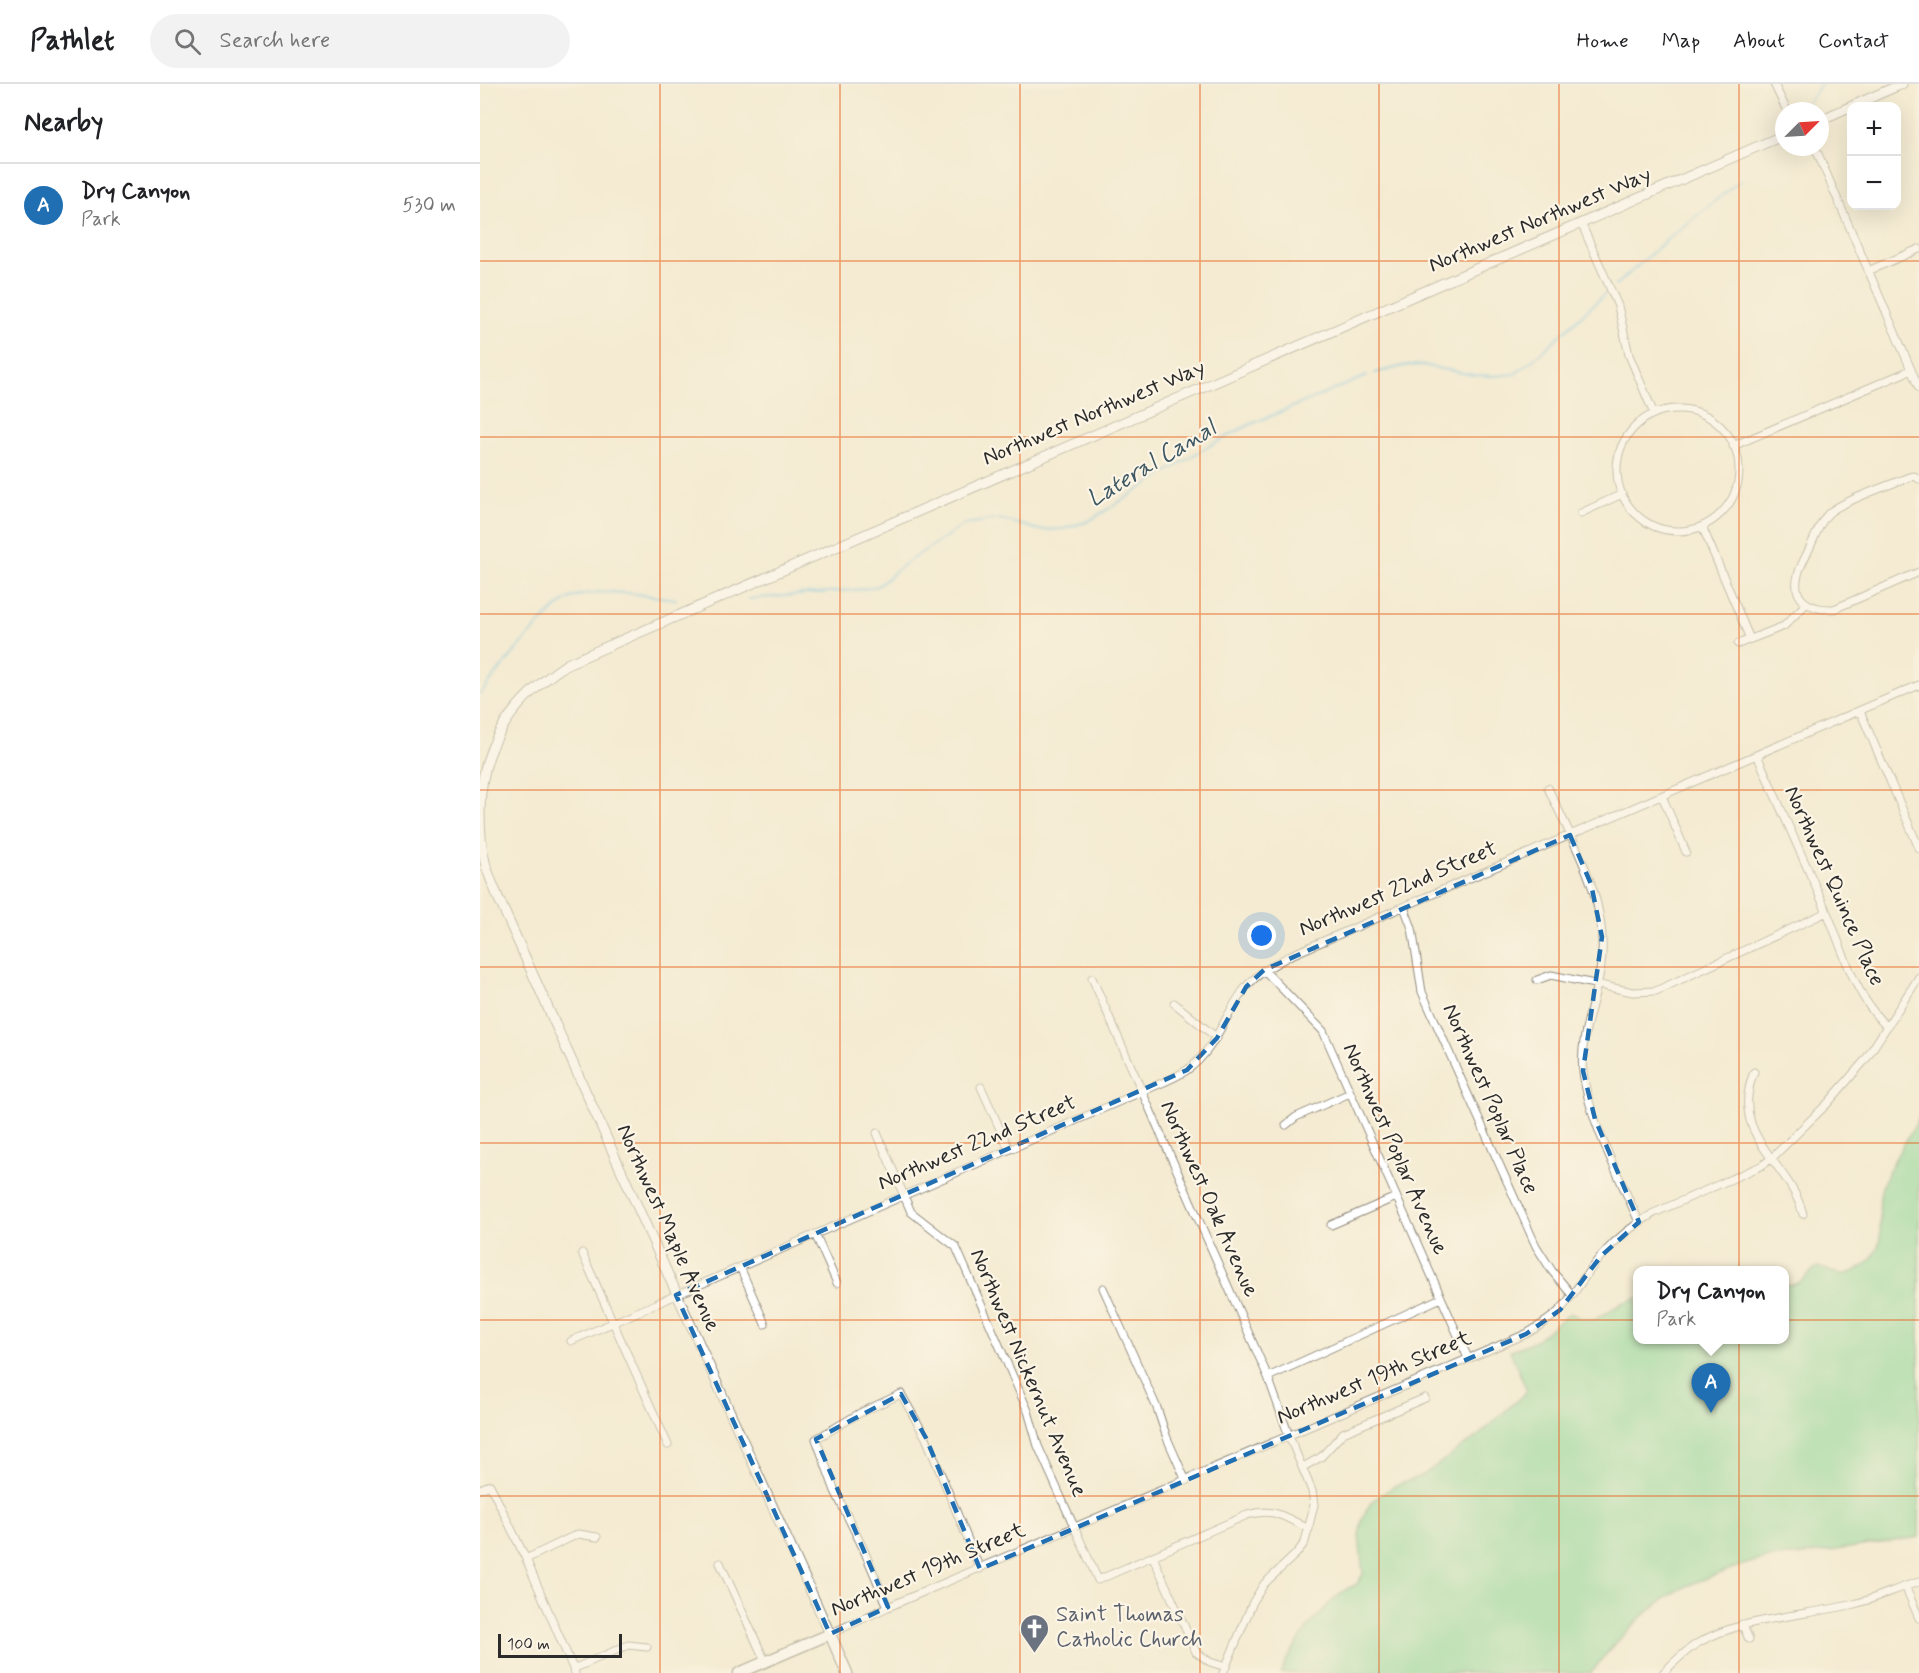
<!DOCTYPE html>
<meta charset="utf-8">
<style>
:root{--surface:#fff;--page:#f2f2f2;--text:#202124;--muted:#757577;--line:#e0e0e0;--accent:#1f6fb2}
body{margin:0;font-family:Mynerve,sans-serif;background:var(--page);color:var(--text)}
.controls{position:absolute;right:18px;top:18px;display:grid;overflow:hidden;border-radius:12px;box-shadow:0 6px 24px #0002}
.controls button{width:54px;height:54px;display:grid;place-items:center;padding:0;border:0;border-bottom:2px solid var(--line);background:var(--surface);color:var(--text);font:30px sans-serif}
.compass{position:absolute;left:1295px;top:18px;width:54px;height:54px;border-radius:50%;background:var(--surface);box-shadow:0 6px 24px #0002;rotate:66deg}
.scale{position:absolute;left:18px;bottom:15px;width:124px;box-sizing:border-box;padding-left:6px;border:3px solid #2b2b2b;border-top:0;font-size:16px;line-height:21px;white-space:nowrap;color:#2b2b2b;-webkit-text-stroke:4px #fcf5e5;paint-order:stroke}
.you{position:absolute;left:782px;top:852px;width:21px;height:21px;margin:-15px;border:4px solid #fff;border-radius:50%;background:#1a73e8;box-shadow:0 0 0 9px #1a73e833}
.badge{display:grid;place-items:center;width:39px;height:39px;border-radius:50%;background:var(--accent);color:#fff;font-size:20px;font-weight:700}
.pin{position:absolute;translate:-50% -50px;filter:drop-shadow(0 2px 3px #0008)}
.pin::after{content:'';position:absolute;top:32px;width:21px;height:18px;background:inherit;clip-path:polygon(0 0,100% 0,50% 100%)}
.popup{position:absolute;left:1153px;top:1182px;width:156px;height:78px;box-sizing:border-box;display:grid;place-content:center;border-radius:12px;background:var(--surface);filter:drop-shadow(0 2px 4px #0005);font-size:20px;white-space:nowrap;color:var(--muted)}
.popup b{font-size:22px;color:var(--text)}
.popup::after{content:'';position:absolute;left:50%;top:100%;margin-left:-12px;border:12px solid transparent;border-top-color:var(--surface)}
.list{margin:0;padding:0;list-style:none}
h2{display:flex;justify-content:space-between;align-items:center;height:78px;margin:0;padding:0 24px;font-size:26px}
h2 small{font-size:20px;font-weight:400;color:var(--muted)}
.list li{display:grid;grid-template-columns:39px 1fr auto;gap:18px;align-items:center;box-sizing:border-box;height:84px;padding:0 24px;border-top:2px solid var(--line)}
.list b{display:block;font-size:22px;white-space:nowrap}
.list p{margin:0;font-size:20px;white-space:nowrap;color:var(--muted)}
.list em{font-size:20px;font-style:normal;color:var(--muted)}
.icon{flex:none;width:33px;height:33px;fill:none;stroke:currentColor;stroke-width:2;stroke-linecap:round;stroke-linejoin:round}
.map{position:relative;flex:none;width:1439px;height:1589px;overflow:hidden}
header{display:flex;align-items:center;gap:36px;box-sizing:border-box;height:84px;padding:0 30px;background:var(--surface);border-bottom:2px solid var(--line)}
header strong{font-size:28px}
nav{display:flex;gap:33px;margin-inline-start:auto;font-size:21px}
.search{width:420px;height:54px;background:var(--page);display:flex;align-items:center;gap:15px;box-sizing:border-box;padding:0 21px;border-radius:33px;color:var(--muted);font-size:22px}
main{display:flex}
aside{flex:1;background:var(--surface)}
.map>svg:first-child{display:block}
.green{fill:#82d596;stroke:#568060;stroke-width:1.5}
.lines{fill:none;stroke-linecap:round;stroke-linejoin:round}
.stream{stroke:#65bce2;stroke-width:2}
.minor-casing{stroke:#908b7e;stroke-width:9}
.tertiary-casing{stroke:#908b7e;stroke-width:11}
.secondary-casing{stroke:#908b7e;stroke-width:13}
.minor{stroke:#fff;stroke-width:7}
.tertiary{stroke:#fff;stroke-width:9}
.secondary{stroke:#fff;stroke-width:10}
.marked{fill:none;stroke:#1f6fb2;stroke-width:4.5;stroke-dasharray:12 8;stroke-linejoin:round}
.grid{fill:none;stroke:#e8590c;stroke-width:1.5;stroke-opacity:0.55}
.labels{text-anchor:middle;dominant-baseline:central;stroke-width:4.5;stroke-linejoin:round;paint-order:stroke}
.street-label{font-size:22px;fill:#2b2b2b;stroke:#fcf5e5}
.worship-label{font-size:22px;fill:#5b616d;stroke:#fcf5e5;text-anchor:start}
.water-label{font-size:24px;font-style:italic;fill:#3c5662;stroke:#fcf5e5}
</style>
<header>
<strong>Pathlet</strong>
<div class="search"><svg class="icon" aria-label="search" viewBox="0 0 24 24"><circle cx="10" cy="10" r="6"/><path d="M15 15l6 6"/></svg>Search here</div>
<nav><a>Home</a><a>Map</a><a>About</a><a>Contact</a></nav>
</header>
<main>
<aside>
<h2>Nearby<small></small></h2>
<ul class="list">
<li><span class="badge">A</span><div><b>Dry Canyon</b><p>Park</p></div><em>530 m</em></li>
</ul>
</aside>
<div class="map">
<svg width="1439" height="1589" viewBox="0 0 1439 1589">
<rect width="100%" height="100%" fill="#fcf5e5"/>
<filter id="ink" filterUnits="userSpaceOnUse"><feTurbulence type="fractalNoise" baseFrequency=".0167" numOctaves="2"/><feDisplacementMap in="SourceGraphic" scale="12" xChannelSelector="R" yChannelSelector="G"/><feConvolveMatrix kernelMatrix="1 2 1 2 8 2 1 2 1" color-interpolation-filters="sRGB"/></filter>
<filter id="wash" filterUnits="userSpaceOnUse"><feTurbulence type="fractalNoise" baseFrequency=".008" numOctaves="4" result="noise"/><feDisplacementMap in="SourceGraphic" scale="24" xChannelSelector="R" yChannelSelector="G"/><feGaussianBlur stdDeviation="1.35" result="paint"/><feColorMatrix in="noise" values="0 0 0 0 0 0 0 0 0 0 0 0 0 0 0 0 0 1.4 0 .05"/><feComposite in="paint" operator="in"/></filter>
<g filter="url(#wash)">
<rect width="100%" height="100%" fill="#f4ebd2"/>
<!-- green -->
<path class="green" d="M1439,1034V1453L1318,1472C1293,1471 1270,1478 1246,1487C1232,1493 1216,1497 1203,1504C1169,1521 1134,1559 1111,1589H801L805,1578L830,1540L850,1519L865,1506L877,1500L883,1490L879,1452L882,1435L891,1418L914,1402L940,1393L999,1351L1047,1307L1030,1267L1056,1256L1090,1229L1101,1234L1114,1236L1142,1219L1157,1214L1158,1256H1304L1305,1201C1319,1204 1326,1190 1338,1183C1345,1184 1352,1189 1360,1190C1368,1191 1379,1186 1385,1181C1412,1159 1393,1131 1402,1103C1407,1084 1429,1053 1439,1034Z"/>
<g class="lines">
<!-- stream -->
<path class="stream" d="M1321,27L1341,0
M1135,202L1190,153L1261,96
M895,289L928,281L947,282L993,291L1015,292L1035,290L1053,276L1126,209
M269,515L384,505L398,502L423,481L485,440L520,435L559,446L583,445L609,437L725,364L769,341L887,292
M0,610C19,588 67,524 91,514C120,502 166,512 196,515"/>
</g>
</g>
<g filter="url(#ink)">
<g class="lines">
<defs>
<path id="minor" d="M1294,0L1307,27
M1335,63L1439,304
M1101,139L1138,222L1149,271L1174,330
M1388,187L1439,165
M1137 386a61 61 0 1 1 122 0a61 61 0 1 1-122 0Z
M1253,362L1431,286
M1439,395L1434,392L1429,393C1410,401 1362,417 1349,429C1340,437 1336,451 1331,461C1327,471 1320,481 1318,491C1311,517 1332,526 1354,525L1439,488
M1101,429L1142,410
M1222,442L1270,555
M1258,560L1304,542L1326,520
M1380,627L1439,764
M1277,671C1300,722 1323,774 1346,826C1363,866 1374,911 1406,942
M1068,704C1093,758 1130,818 1121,881C1116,917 1099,951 1103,988C1109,1037 1140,1093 1159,1138
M1182,712L1206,768
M924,823L932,844L942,908L1056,1162L1072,1187L1092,1211
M784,886L843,947L988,1274
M612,894L788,1293L809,1352L832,1407L834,1421L825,1458L817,1469L784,1500L773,1518L743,1589
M1057,896L1071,891L1153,908L1176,907L1347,828
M694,919L737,954
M1274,988C1248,1053 1308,1075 1323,1130
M501,1003L529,1065
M806,1041L816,1033L870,1009
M397,1049L431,1128L476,1163L548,1327L558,1362L618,1496L767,1431C795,1423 804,1433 829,1445
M851,1141L916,1113
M335,1150L357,1199
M102,1169L188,1361
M260,1183L285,1240
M623,1204L677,1324L687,1354L706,1397
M91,1257L661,1008C676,1001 694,995 707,986C737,965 744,930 766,903C778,889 795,880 811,871L1439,601
M788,1293L961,1214
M823,1383L841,1373L863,1349L945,1314
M0,1405L10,1401L46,1475L95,1589
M673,1473L716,1568L730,1578L746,1583
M46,1475L98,1450L117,1453
M240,1479L285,1577
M1425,1502L1439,1534
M408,1523L383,1464L355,1407L336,1355L380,1329L421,1310L446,1354L500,1485
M1262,1540L1269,1555
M350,1550L408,1523L1046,1250C1058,1243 1070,1236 1080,1226C1096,1209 1107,1187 1123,1170C1138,1153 1155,1140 1174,1129L1281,1082L1291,1075L1348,1019L1386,975L1439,893
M93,1585L148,1561L167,1563
M1183,1589C1194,1578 1205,1567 1218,1559C1260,1534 1325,1532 1374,1520C1396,1515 1417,1504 1439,1498"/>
<path id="tertiary" d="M1340,36L1422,0
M350,1550L18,813C13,801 8,790 5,778C1,762 0,744 0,728C0,660 33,616 87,580L1304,51"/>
<path id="secondary" d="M259,1589L350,1550L367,1589"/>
</defs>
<!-- minor casing -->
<use href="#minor" class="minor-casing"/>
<!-- tertiary casing -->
<use href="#tertiary" class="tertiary-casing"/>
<!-- secondary casing -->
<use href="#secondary" class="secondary-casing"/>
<!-- minor -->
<use href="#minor" class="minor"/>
<!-- tertiary -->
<use href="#tertiary" class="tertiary"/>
<!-- secondary -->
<use href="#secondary" class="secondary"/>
</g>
</g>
<!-- marked area -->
<path d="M0 0H1439V1589H0ZM1090,751L1111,800L1122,853L1103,987L1115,1035L1159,1138L1121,1172L1080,1226L1046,1250L500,1485L446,1354L421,1310L336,1355L408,1523L350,1550L196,1211L707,986L737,954L766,903L784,886Z" fill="#f4ebd2" fill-opacity=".55" fill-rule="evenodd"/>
<path class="marked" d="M1090,751L1111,800L1122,853L1103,987L1115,1035L1159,1138L1121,1172L1080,1226L1046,1250L500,1485L446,1354L421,1310L336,1355L408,1523L350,1550L196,1211L707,986L737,954L766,903L784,886Z"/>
<!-- grid -->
<path class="grid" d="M180,0V1589M360,0V1589M540,0V1589M720,0V1589M899,0V1589M1079,0V1589M1259,0V1589M0,177H1439M0,353H1439M0,530H1439M0,706H1439M0,883H1439M0,1059H1439M0,1236H1439M0,1412H1439"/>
<!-- icons -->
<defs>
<symbol id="church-pin" viewBox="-11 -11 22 30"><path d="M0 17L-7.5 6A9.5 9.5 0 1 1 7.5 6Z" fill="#6b7280" stroke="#fcf5e5"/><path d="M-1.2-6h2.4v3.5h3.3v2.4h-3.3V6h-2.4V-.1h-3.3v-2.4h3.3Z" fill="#fff"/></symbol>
</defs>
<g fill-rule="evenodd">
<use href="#church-pin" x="538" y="1528" width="33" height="45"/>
</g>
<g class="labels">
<!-- street labels -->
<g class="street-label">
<text transform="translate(1060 136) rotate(-23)">Northwest Northwest Way</text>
<text transform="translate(614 329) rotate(-23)">Northwest Northwest Way</text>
<text transform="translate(1354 802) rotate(66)">Northwest Quince Place</text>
<text transform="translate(918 805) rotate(-23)">Northwest 22nd Street</text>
<text transform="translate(1010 1015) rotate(66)">Northwest Poplar Place</text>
<text transform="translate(497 1059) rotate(-23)">Northwest 22nd Street</text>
<text transform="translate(915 1065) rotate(66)">Northwest Poplar Avenue</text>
<text transform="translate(729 1115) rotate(66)">Northwest Oak Avenue</text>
<text transform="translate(188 1144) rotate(66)">Northwest Maple Avenue</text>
<text transform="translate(548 1289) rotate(67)">Northwest Nickernut Avenue</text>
<text transform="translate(894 1294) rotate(-23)">Northwest 19th Street</text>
<text transform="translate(448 1486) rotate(-23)">Northwest 19th Street</text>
</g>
<!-- worship labels -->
<g class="worship-label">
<text x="576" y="1531">Saint Thomas<tspan x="576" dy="25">Catholic Church</tspan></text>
</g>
<!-- water labels -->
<g class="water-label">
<text transform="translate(672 380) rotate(-31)">Lateral Canal</text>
</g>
</g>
</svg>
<div class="controls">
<button>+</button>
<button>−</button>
</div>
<svg class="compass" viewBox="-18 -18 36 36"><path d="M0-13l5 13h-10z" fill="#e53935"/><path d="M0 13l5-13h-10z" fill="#757577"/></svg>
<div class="scale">100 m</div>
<div class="you"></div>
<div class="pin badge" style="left:1231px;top:1329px">A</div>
<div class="popup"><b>Dry Canyon</b>Park</div>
</div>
</main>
